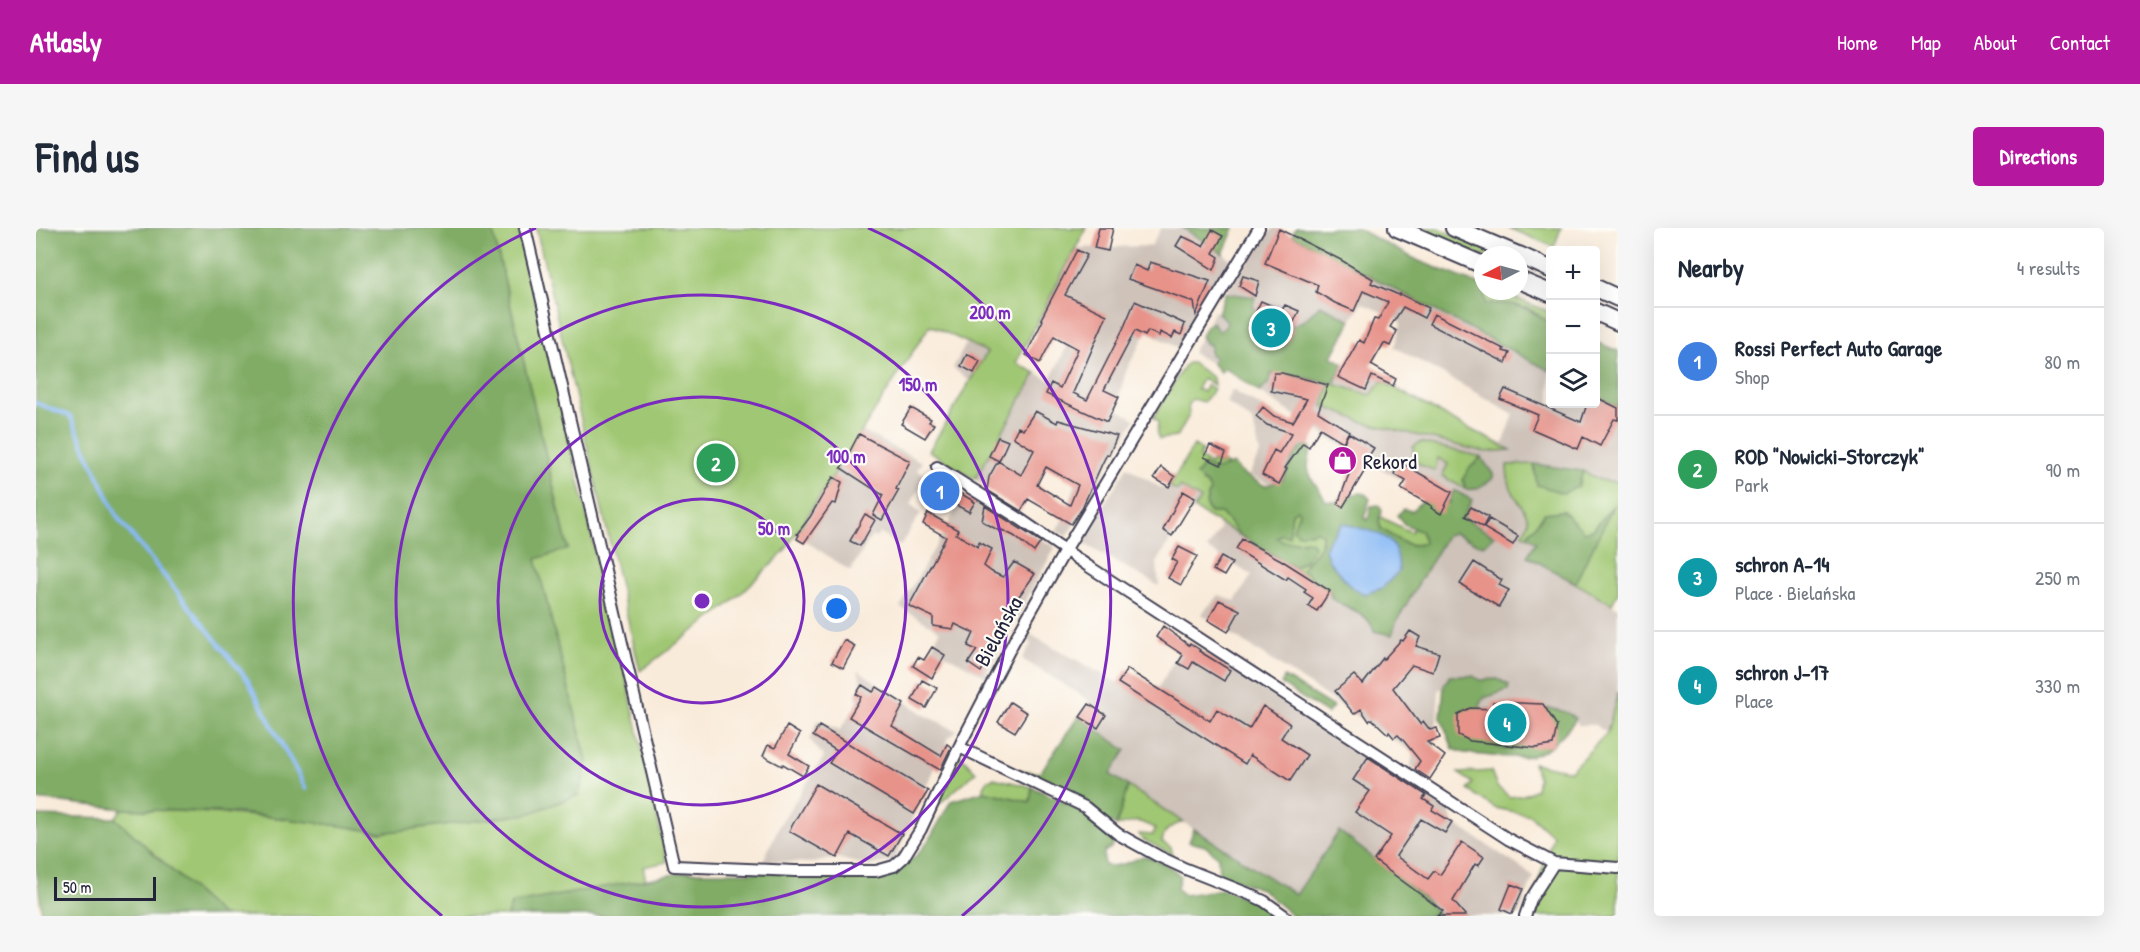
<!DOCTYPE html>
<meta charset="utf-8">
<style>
:root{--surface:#fff;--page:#f6f6f7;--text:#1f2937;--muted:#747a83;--line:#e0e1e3;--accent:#b5179e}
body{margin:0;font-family:"Patrick Hand",sans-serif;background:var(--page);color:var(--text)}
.controls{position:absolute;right:18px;top:18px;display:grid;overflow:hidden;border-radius:6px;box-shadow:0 6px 24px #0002}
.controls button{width:54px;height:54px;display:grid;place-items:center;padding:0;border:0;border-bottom:2px solid var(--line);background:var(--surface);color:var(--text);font:30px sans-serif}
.compass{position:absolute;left:1438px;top:18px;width:54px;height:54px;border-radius:50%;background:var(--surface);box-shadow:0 6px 24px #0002;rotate:264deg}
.scale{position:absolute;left:18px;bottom:15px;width:102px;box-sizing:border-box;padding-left:6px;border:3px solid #22223b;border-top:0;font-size:16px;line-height:21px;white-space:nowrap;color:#22223b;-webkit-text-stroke:4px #fdfcf7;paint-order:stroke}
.you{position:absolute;left:801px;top:381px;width:21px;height:21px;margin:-15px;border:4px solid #fff;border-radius:50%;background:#1a73e8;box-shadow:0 0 0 9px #1a73e833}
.badge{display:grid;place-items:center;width:39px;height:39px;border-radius:50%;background:var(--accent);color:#fff;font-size:20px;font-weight:700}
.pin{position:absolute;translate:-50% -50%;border:3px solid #fff;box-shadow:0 2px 6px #0006}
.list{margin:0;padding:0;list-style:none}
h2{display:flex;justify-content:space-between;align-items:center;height:78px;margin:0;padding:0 24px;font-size:26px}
h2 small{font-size:20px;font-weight:400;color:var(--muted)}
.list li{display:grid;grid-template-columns:39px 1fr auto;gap:18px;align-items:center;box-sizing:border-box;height:108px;padding:0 24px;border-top:2px solid var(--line)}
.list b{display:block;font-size:22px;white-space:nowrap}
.list p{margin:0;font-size:20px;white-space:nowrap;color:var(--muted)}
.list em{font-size:20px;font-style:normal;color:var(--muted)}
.icon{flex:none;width:33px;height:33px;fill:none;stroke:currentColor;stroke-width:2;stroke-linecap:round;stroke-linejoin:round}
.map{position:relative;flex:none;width:1582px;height:688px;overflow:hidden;border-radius:6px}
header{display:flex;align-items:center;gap:36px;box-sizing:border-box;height:84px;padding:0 30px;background:var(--accent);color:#fff}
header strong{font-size:28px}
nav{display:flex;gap:33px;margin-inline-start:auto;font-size:21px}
.intro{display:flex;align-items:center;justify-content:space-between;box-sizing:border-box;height:144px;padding:0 36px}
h1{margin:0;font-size:42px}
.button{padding:15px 27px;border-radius:6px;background:var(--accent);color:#fff;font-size:21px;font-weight:700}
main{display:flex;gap:36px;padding:0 36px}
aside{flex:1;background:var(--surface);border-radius:6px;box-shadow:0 6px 24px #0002}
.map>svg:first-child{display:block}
.industrial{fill:#cec2b9}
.green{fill:#a0c773;stroke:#617457;stroke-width:1.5}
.forest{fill:#80ac65;stroke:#516750;stroke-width:1.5}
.water{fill:#8abaf6;stroke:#566e98;stroke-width:1.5}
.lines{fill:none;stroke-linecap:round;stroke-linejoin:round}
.stream{stroke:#8abaf6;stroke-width:4}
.building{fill:#e7938a;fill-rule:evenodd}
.street-casing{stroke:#424053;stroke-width:14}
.secondary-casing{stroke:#424053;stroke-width:20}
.street{stroke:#fff;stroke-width:10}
.secondary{stroke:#fff;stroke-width:16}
.ring{fill:none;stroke:#7b2cbf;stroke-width:3}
.labels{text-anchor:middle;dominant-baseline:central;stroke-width:4.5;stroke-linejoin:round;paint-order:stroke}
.poi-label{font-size:22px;fill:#22223b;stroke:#fdfcf7;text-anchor:start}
.street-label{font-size:22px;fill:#22223b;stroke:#fdfcf7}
.centre{fill:#7b2cbf;stroke:#fdfcf7;stroke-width:3}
.ring-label{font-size:18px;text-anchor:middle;font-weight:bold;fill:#7b2cbf;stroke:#fdfcf7;stroke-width:4.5;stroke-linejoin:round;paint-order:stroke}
</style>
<header>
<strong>Atlasly</strong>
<nav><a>Home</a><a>Map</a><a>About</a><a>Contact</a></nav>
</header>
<div class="intro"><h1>Find us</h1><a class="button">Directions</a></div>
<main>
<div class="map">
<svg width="1582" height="688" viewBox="0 0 1582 688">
<rect width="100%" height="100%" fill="#fdfcf7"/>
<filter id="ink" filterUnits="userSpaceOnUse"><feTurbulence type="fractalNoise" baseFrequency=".0167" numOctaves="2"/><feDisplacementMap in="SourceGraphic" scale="12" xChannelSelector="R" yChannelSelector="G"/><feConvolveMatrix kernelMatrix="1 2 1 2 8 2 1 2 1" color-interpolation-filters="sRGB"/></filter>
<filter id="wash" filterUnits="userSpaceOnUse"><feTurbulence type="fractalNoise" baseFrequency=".008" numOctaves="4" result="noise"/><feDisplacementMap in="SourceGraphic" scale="24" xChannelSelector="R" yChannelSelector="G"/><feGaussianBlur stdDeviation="1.35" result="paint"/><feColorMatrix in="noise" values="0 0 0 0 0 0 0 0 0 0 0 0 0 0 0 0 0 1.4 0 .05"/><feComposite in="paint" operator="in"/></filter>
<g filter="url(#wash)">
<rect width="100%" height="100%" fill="#f9ebda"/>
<!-- industrial -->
<path class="industrial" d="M1125,0H1150L1195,31L1142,120L1111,103L1090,143L1083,169V182L1099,191L1031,308L1020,303L1031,283L1043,244L1005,228L982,278L939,251L1000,145L1014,152L1031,118L999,99L1040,20L1115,18Z
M1237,0H1242L1514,143V176H1560V167L1582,179V269L1539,354L1582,380V464L1571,505L1559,497H1542L1540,491L1521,498L1517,517L1500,520L1409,461H1403L1397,551L1375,538L1377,525L1165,386L1183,367L1199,373L1216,347L1171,321L1184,301L1181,293L1360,393L1418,285L1382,261L1320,227L1223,164L1232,156L1235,143L1298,156L1307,135L1348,154L1422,195L1467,216L1478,186L1358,119L1365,97L1363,92L1326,75L1315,92L1298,85L1275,139L1189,65Z
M1178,83L1193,91L1181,138L1156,125Z
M931,114L952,123L933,153L917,140Z
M1196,162L1247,191L1277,212L1244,264L1237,258L1213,247L1224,225L1217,194L1190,174Z
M826,203L886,234L881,242L1019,319L949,448L896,419L904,403L864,379L906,308L920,281L885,258L875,276L885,285L864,318L844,305L840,310L836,308L814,343L758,305L789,262Z
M1091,239L1125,260L1133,259L1141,263L1144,259L1164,271L1156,284L1150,285L1121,335L1123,358L1045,314Z
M990,404L1082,455L1091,441L1122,460L1150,412L1248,472L1413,579L1416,594L1498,648L1482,688H1274L1260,667L1074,547L1090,521L1042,489L1053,472L986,431L995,416L988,408Z
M822,442L887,486L921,503L912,510L911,516L898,540L858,633L832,638L801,630L777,635L727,633L744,596L788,529L774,512L782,492L804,502L822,474L820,466L826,457Z"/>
<!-- green -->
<path class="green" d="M456,0H482L555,304L569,378L574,377L631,634L607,639L610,652L475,676L471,688H186L79,590L86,581C173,584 260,588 345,605L551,533L499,330L532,320Z
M500,0H1050L980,135L1000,145L939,251L893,223L951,124L894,97L748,324L695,375L604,443Z
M1380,0H1402L1465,27H1447V29Z
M1473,0H1525L1518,19Z
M1448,63H1461L1514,84V95L1492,80L1450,77Z
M1152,135H1156L1177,150L1178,157L1167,150L1161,161L1167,164L1171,157L1178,161L1168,174L1157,171L1152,176L1153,187L1141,209L1123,211L1121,206L1122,193L1117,190L1148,138Z
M1346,153L1422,195L1475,222L1449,224L1327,194L1287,178L1294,155L1335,167Z
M1385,214L1445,229L1432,242L1427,251L1429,261L1406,248L1412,236L1402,230L1399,243C1384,236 1377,238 1377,219Z
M1158,217L1166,222L1163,230L1174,236L1176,233L1184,237L1186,234L1191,237L1166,254L1171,257L1174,263L1170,274L1174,285H1185L1207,309L1158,281L1164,271L1144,259L1142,263L1133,259Z
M1498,236L1501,257L1542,259L1547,243L1564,252L1582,254V364L1576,376L1539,355L1577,278L1557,302L1547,304L1527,283L1509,285L1491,308L1486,305C1501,291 1484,279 1478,266C1473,258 1471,246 1471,237Z
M1261,280L1273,305L1281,303L1286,305C1288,316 1277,330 1268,337L1276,352L1258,340L1271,331V312L1247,314L1241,310L1244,307L1253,308L1256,285Z
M1344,289L1375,304L1379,298L1386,304L1388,315C1370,321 1360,309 1345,302L1343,292Z
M1582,464V688H1491L1517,608L1494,587L1459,580L1432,562L1437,555L1422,545L1455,543L1461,559L1474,569L1488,567L1500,561L1502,550L1497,535L1534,543L1571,505Z
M924,527L940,544L902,577L915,542Z
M958,550L996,559L994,574L948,563V559L952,552Z
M1092,558L1147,594C1135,598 1128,601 1126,614L1135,620L1137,627L1106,611L1103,606L1117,607L1119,600L1102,593L1080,598Z"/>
<!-- forest -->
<path class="forest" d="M0,0H456L532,321L500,331L551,533L543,567L492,586L345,605L320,600L203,585L86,581L0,571Z
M1147,0H1198L1187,26Z
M1260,0H1320L1383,33L1447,58L1450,77C1478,72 1492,80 1514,95V143L1256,7Z
M1189,65L1219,69L1217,78L1220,83L1253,99L1269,92L1284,77L1315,92L1296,129L1307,135L1298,156L1255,147L1235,146L1232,156L1223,164L1189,140L1184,144L1176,135L1179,130L1174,126V116H1170L1165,108L1170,98L1177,94L1182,103C1188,102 1190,99 1191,93L1182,85Z
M1560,114L1582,123V179L1560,167Z
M1267,218L1275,219C1275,226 1272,233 1272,239C1272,250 1285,262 1290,273L1301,274L1304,269L1324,265L1329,266L1334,271L1328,290L1332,292L1335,278L1343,277L1346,283L1343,292L1345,301C1360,309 1371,322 1388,315L1386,304L1368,296L1361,287L1368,281L1376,283C1386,269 1398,268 1413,275L1418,262L1436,272L1427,290L1458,308L1448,317L1442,316L1418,305L1410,308L1360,394L1356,407L1338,403C1332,383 1310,381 1295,370L1294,363L1276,352L1275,348L1266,342C1272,330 1289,320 1286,305L1281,303L1263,306L1257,301L1263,284L1261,281L1256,285L1253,308L1244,307L1241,310C1253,318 1265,310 1276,314L1278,319L1270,331L1258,339L1205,308L1185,285H1174C1168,278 1171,271 1174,263L1171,257L1160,247L1168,237L1181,242L1197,236L1207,246L1229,258L1247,252L1257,230Z
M1445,229L1457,246V250C1448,258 1441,263 1429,261L1427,251L1432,242Z
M1498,236L1547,243L1542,259L1527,265L1501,257Z
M1579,275L1539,355L1491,328L1500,314L1491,308L1509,285L1527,283L1548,304L1557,302Z
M1414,448H1437L1443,452L1462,451L1473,457L1472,462L1448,470L1443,480L1503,488L1512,480C1524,482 1531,483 1540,491C1530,504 1514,522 1498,527C1482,532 1445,527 1428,525L1417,521L1405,490L1408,457Z
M1248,449L1297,479L1291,486L1245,456Z
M1042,489L1090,522L1074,546L1092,558L1080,598L991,548L984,542L1004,545Z
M996,559C1019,570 1069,591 1080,613L1075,620L1068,624V637C1083,640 1094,634 1107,628C1121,632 1135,637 1144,648L1141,661L1148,667L1187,661L1224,676L1242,688H471L475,676L650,644L854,645C889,630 896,605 915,573L948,563L994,574Z
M0,588L79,590L186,688H6L0,638Z
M1158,601L1260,667L1303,603L1387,669L1404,688H1257L1225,661L1183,646L1182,629L1169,618L1153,614Z"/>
<!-- water -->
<path class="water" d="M1307,295C1338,306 1362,302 1363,343L1346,360L1329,366L1316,360L1293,333L1289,321L1291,314Z"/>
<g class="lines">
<!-- stream -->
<path class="stream" d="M0,175L34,188L82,290L211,451L270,561"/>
</g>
<g id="blocks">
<!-- building -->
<path class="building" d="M1063,0H1077L1072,23L1058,20Z
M1243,1L1305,32L1337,51L1335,55L1363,67L1364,66L1393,80L1388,90L1367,79L1354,99L1361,103L1354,118L1348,115L1335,137L1360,151L1357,158L1336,148L1330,162L1302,149L1323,112L1328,115L1338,91L1342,92L1352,74L1327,63L1318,83L1299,75L1280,64L1282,57L1229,35Z
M1176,2L1187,8L1177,25L1183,29L1178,42L1140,18L1146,8L1167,18Z
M1041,22L1051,27L1029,67L1071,87L1037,165L1051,172L1088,99L1099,73L1149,96L1145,107L1139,104L1136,110L1124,104L1123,108L1112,103L1109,108L1099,103L1068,162L1083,169L1071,194L1010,166L1015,155L1024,160L1042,121L1018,108L1004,135L990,127L1007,92L1005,91Z
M1114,34L1174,53L1160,87L1158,74L1092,51L1098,37L1111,43Z
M1207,48L1223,53L1219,68L1203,58Z
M1225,73L1246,82L1249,77L1263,83L1255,100L1258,101L1251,115L1246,117L1217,103L1213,98Z
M1398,86L1468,121L1467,123L1474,125L1470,135L1393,96Z
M931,126L944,133L938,145L925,138Z
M1238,145H1246L1292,157L1282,184L1313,203L1307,214L1284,200L1273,219L1267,215L1249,240L1251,241L1243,256L1226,247L1238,222L1243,225L1256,205L1231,197L1220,188L1227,179L1238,188L1257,194L1271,171L1235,163Z
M1469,161L1545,194L1551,176H1560V169L1582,180V192L1578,191L1564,218L1547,209L1542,221L1496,201L1502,187L1464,171Z
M875,180L895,191L893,194L898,196L889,210L865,196Z
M999,183L1021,195L1022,192L1081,208L1073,227L1071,226L1066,236L1045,282L1035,296L992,271L985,283L951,262L953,249L962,233L985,247L998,222L977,209L982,199L987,202ZM1010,239L1042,257L1034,277L1001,257Z
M1313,205L1338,220L1330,232L1334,234L1307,279L1302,276L1313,246L1297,236L1309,216H1307Z
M823,206L874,233L860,261L863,262L846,292L837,287L847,267L805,240Z
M962,209L972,213L963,233L953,228Z
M1174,217L1190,225L1185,237L1168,229Z
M1364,234L1416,264L1405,286L1395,280L1396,278L1365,261L1370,253L1358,246Z
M1125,239L1139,249L1133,259L1118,250Z
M797,249L806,254L800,276L796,275L768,315L761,311L763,307L761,306L774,289Z
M1147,263L1159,270L1136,308L1127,302Z
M924,265L939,274L933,284L918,276Z
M949,278L1005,314L998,324L978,308L966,302L965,304L946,293Z
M1435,279L1452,289L1447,299L1429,288Z
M892,285L922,302L920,306L942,319L943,314L956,321L948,338L956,344L967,349L978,334L999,346L978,375L945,444L932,435L941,422L932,418L938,405L919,396L917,401L897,398V389L873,378L910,309L887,296Z
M829,286L839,292L824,318L814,313Z
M1453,291L1482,308L1477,317L1448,300Z
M1206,311L1245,332L1294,363L1281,383L1272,378L1277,370L1268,364L1270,361L1252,349L1250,352L1200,321Z
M1143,319L1161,328L1145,357L1132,350L1141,334L1136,331Z
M1185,329L1196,335L1188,348L1177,342Z
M1438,334L1466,352L1463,357L1473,362L1463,379L1424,356Z
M1183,372L1204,382L1192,404L1172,392Z
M1127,398L1153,417L1154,415L1164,422L1163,423L1194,442L1188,453L1157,434L1153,441L1142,435L1147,427L1120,409Z
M1374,403L1384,409L1380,418L1403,425L1397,444L1376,437L1357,460L1384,496L1387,493L1394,502L1401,500L1404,510L1391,514L1409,528L1394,551L1379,541L1384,533L1367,512L1362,507L1358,510L1353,504L1352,506L1336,491L1333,493L1325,481L1318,486L1299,463L1318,447L1327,456L1347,430L1348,431L1365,412L1367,413Z
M808,412L819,418L807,440L796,434Z
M896,419L909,427L896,450L877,438L882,429L888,432Z
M1091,441L1174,493L1181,481L1213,501L1227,478L1254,496L1245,510L1271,527L1254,553L1214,527L1209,536L1082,455Z
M886,452L901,460L890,480L876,472Z
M826,457L837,464L841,459L868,476L856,498L905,528L911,516L915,519L904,542L813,489L825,469L820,466Z
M974,474L991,485L979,504L962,494Z
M1457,474L1507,476L1521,498L1517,517L1500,520L1434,513L1422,507V486L1434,480L1457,481Z
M1053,476L1070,487L1062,500L1044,489Z
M751,498L764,506L753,526L773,538L767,548L747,536L746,538L727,528L732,517L739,520Z
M783,498L892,563L878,586L793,535L801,523L777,508Z
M1332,529L1390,567L1387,571L1398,578L1396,582L1416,594L1409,605L1385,591L1360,628L1392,651L1398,643L1404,647L1426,614L1448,629L1442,638L1439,636L1417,673L1430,688H1401L1407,683L1338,632L1355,608L1319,584L1334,563L1317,552Z
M780,556L866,606L853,628L814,606L801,630L753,603Z
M1475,656L1487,661L1476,686L1465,681Z"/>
</g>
</g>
<g filter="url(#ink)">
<use href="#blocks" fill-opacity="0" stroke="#424053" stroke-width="1.5"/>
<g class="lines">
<defs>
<path id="street" d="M489,0L638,638L759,643H840L858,638L867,630L885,601L926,513L978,413L1030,321L1223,0
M901,239L984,291L1052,338L1472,611L1518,635L1582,640
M923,519L1049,579L1082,606L1122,628L1150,641L1213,666L1228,673L1249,688
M1489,688L1495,671L1518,635"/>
<path id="secondary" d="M1361,0L1447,37
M1418,0L1482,27
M1483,27L1514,41
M1483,52L1514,65
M1560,60L1582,70
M1560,84L1582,94"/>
</defs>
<!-- street casing -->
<use href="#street" class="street-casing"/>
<!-- secondary casing -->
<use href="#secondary" class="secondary-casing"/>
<!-- street -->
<use href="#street" class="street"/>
<!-- secondary -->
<use href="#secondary" class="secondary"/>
</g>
</g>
<!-- distance rings -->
<g class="ring">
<circle cx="666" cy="373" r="102"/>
<circle cx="666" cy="373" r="204"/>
<circle cx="666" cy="373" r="306"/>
<path d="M406 688A408 408 0 0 1 500 0M832 0A408 408 0 0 1 926 688"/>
</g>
<!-- icons -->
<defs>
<symbol id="shop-disc" viewBox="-11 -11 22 22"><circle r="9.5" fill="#b5179e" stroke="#fdfcf7"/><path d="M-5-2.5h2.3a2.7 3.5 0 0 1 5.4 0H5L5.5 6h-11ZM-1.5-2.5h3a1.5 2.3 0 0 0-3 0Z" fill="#fff"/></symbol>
</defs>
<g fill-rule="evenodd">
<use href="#shop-disc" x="1290" y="216" width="33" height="33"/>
</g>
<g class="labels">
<!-- poi labels -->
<g class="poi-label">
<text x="1327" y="233">Rekord</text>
</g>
<!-- street labels -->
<g class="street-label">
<text transform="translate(962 403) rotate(-61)">Bielańska</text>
</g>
</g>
<circle cx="666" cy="373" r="9" class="centre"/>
<g class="ring-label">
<text x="954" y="91">200 m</text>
<text x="882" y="163">150 m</text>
<text x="810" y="235">100 m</text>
<text x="738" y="307">50 m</text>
</g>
</svg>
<div class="controls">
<button>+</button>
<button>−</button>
<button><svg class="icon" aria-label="layers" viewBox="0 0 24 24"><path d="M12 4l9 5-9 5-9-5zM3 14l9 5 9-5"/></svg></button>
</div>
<svg class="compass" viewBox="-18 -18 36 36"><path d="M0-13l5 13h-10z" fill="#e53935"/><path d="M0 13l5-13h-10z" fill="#747a83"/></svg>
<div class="scale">50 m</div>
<div class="you"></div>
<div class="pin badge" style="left:904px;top:263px;background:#3f7fe0">1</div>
<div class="pin badge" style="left:680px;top:235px;background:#2e9e5b">2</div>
<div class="pin badge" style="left:1235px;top:100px;background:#0f9aa8">3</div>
<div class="pin badge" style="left:1471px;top:495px;background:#0f9aa8">4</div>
</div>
<aside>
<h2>Nearby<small>4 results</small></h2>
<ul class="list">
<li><span class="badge" style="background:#3f7fe0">1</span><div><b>Rossi Perfect Auto Garage</b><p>Shop</p></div><em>80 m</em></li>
<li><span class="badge" style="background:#2e9e5b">2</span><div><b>ROD &quot;Nowicki-Storczyk&quot;</b><p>Park</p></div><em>90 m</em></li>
<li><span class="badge" style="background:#0f9aa8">3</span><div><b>schron A-14</b><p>Place · Bielańska</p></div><em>250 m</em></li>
<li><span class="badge" style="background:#0f9aa8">4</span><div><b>schron J-17</b><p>Place</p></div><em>330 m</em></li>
</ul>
</aside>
</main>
